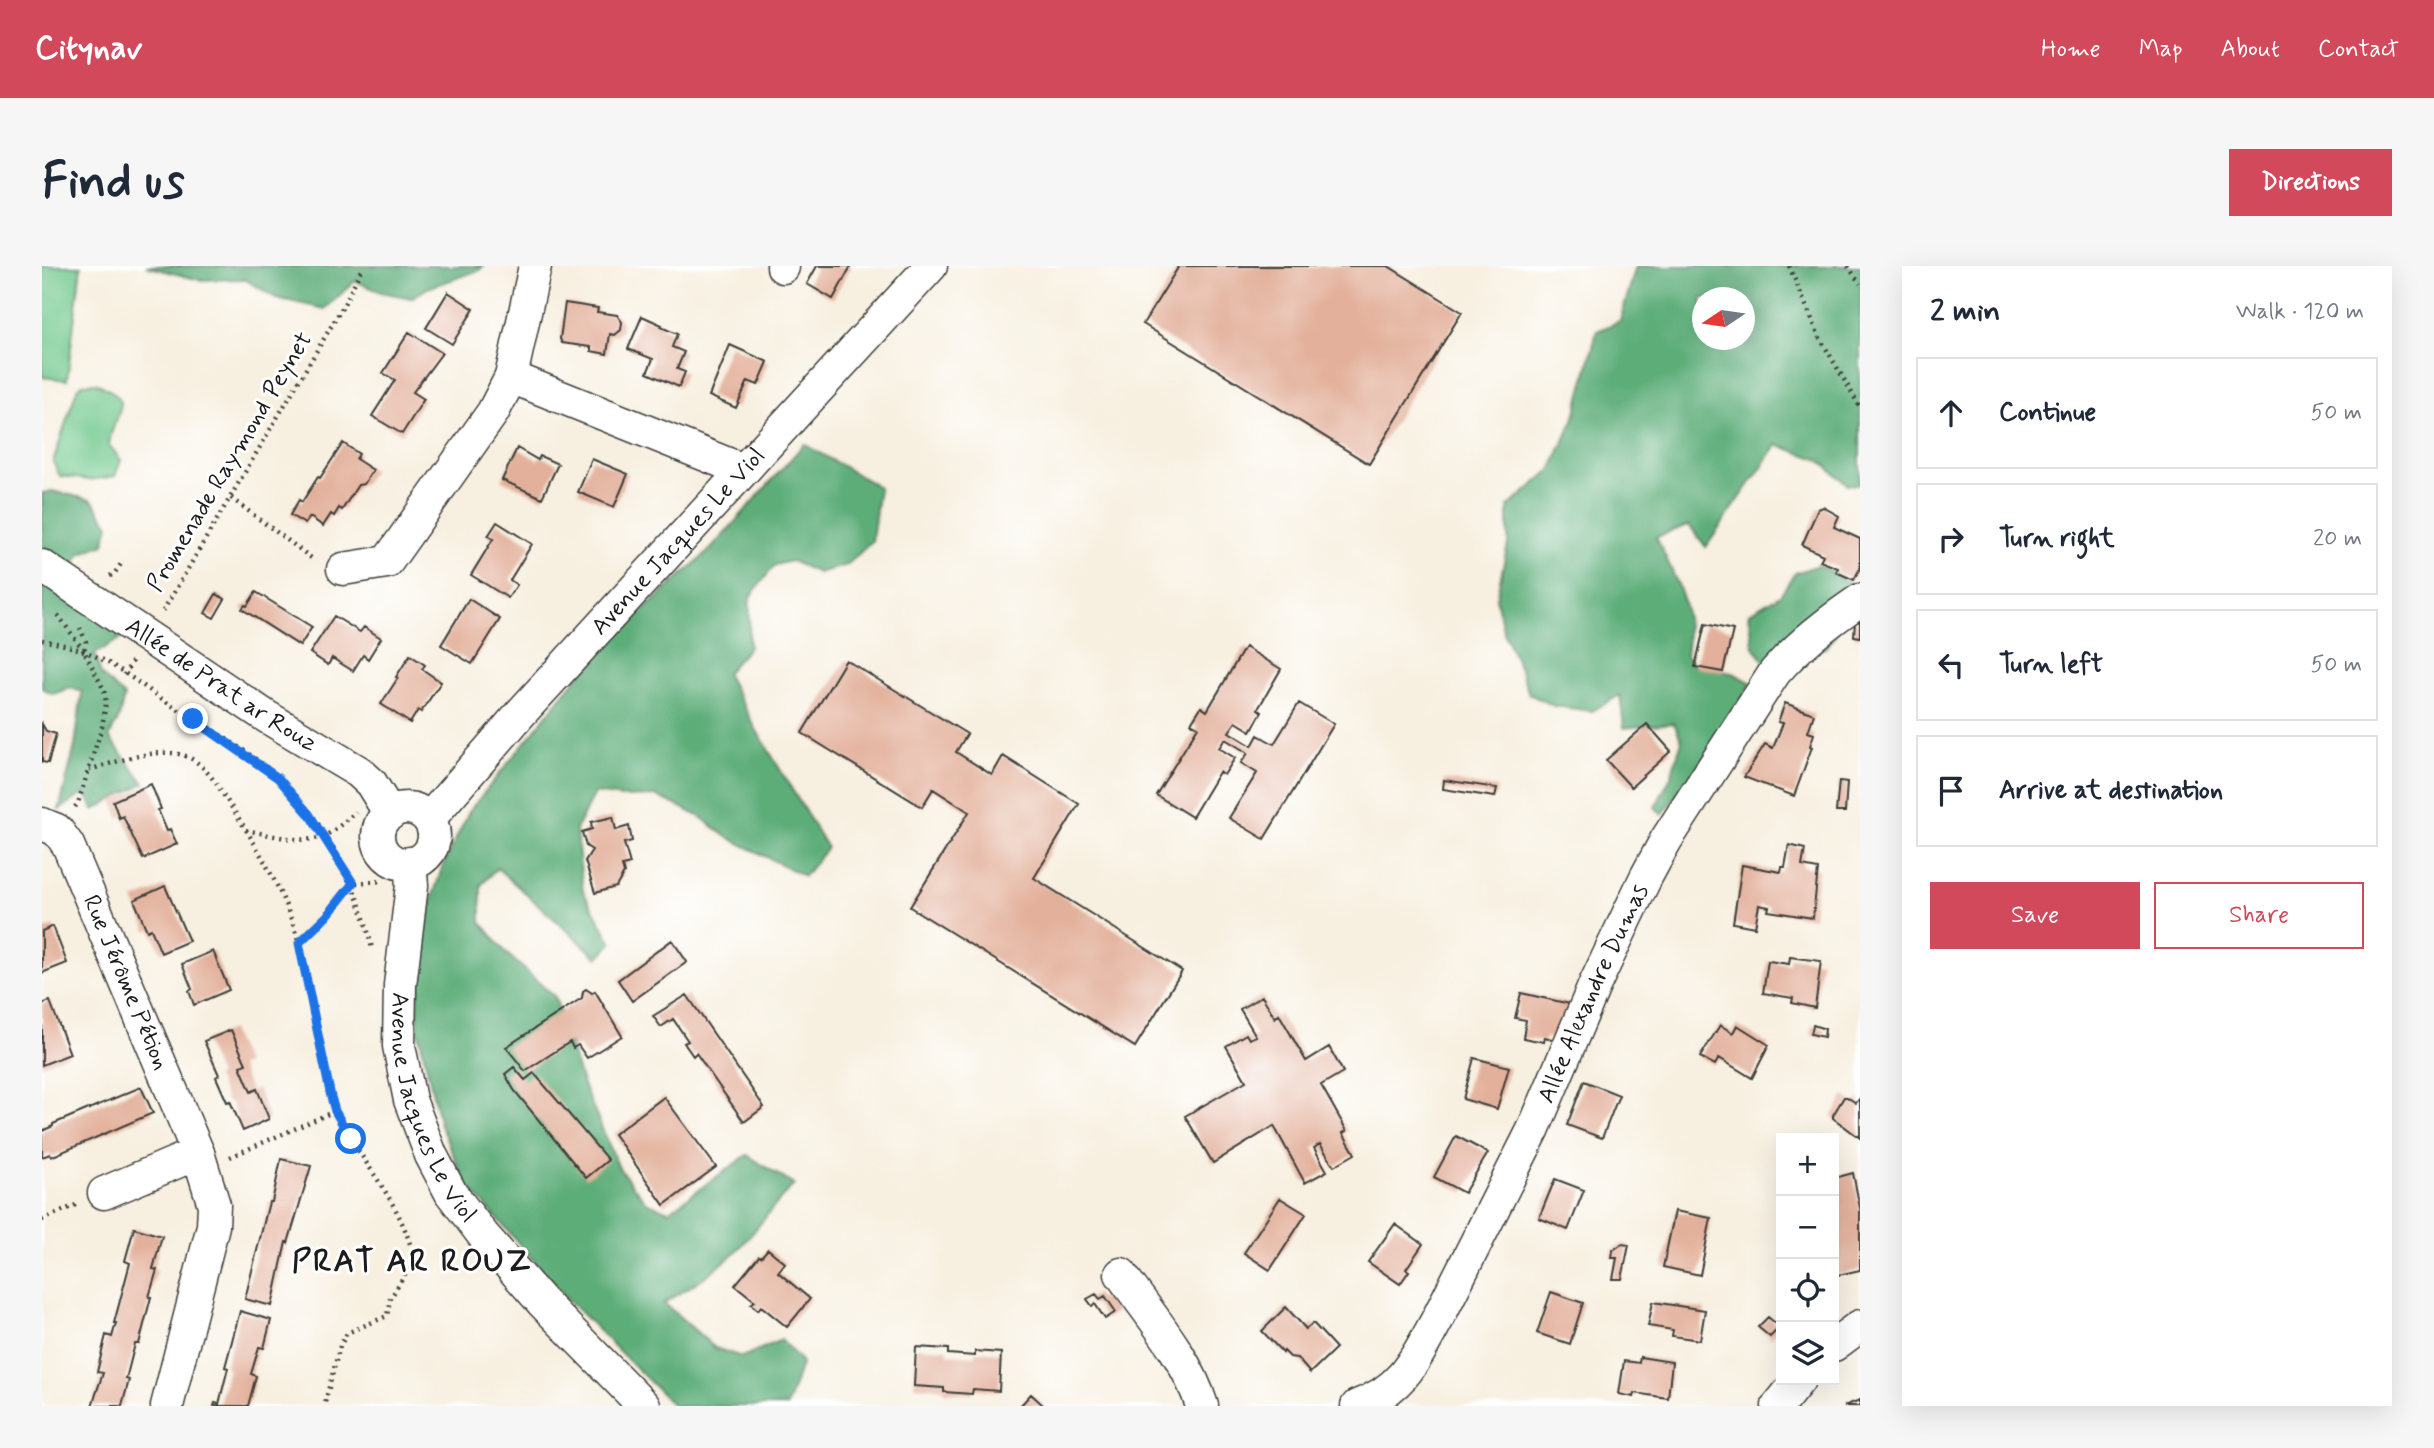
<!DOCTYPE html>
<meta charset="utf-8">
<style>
:root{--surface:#fff;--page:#f6f6f7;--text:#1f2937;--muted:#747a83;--line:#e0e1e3;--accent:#d1495b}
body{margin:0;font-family:Mynerve,sans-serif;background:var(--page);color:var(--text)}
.controls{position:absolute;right:21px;bottom:21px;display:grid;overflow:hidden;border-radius:0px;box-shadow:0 7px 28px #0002}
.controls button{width:63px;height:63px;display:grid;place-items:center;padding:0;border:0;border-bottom:2px solid var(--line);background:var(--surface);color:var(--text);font:35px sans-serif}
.compass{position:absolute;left:1650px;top:21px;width:63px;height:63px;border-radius:50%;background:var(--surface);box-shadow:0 7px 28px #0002;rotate:257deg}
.stop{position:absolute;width:21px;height:21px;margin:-16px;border:5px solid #1a73e8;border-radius:50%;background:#fff}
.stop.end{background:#1a73e8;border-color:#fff;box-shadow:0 2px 7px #0008}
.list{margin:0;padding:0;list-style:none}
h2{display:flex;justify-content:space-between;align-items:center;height:91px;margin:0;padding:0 28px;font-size:30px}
h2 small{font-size:23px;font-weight:400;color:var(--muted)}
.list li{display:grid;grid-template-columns:46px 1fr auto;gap:21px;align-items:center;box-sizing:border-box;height:112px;margin:0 14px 14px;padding:0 14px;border:2px solid var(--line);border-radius:0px}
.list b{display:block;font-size:26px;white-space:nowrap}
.list em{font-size:23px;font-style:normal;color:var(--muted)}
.actions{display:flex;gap:14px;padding:21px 28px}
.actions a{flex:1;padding:16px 0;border:2px solid var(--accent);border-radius:0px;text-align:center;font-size:24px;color:var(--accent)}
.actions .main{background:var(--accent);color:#fff}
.icon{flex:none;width:38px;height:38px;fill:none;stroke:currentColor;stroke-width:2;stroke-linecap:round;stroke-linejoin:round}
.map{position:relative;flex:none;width:1818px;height:1140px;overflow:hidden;border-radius:0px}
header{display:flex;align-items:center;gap:42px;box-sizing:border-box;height:98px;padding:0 35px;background:var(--accent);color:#fff}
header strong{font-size:33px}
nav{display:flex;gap:38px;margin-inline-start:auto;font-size:24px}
.intro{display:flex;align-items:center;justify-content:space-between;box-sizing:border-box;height:168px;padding:0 42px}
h1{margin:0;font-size:49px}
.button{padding:18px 32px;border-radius:0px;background:var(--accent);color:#fff;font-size:24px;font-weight:700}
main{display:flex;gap:42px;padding:0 42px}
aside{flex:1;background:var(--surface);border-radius:0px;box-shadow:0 7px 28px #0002}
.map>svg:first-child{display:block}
.green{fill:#72c98e;stroke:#477255;stroke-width:2}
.forest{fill:#5dad79;stroke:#3c644a;stroke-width:2;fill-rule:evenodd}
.building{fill:#e3b19b}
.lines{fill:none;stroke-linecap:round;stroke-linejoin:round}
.minor-casing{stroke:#3d3c39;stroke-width:35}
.path{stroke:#3d3c39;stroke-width:4.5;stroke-dasharray:2 5;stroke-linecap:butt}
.minor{stroke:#fff;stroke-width:32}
.route{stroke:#1a73e8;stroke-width:9}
.labels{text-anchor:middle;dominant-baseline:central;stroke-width:6;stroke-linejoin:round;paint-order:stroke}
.street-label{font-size:24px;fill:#1c1c1c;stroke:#fff}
.district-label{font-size:32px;font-weight:bold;letter-spacing:2px;fill:#1c1c1c;stroke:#fff}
</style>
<header>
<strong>Citynav</strong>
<nav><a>Home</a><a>Map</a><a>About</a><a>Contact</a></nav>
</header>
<div class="intro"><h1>Find us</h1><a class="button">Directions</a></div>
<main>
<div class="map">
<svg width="1818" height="1140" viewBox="0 0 1818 1140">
<rect width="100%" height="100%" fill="#fff"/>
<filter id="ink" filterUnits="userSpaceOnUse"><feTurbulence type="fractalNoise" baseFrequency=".0143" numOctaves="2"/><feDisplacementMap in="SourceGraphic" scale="14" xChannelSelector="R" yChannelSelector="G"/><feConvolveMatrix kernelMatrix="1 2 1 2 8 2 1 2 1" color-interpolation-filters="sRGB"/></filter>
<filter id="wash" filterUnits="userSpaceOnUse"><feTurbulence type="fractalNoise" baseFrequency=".00686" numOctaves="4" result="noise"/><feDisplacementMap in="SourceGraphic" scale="28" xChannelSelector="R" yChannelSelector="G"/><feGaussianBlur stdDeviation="1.57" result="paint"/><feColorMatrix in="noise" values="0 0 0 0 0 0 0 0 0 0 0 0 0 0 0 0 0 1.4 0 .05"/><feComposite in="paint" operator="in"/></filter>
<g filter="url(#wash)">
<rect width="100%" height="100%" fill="#f7efdf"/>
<!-- green -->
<path class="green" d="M0,0H39L25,114L0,111Z
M54,117C98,137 70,146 67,179L79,194L73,210L48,214L18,210L11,196L35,123L40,118Z"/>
<!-- forest -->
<path class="forest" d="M104,0H441L438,4L386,22L369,32L339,26L313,15L283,43L234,32L202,13L157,14Z
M1594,0H1818V219L1805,218L1776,193L1735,179L1664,281L1647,259L1614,271C1633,312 1652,341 1644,389L1652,399L1691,407L1710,417L1668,484L1620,549L1613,541L1628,513L1640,475L1632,457L1582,462L1578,429L1550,445L1512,440L1487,428L1479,405L1462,368L1454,332L1466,278V241L1510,203L1534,147L1555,65L1578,55ZM1660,32H1702V74H1660Z
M762,178L837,221L830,275L805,299L776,307L749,295L733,299L708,331L707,381L684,407L715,465L785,582L762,610L685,571L657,550L615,530L580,531L552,527L534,564L541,625L570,677L556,692L455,602L439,619V656L464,687L513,731L539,814L577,902L604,936L627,945L705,889L752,919C733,937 719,958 702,977C682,1000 648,1021 622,1037L673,1082L700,1091L739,1074L760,1096L745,1140H632L529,1037L423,916L398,859L375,759L379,666L401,599L428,544L559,382L669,283Z
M10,225L50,234L67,259L62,278L38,288L24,319L81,371L53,388L59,409L82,430L77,452L67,471L102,517L52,544L43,527L17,544L33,480L40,426L29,422L11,428L0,422V227Z
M1776,299L1810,318L1818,314V350L1804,352L1785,381L1726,401L1711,379L1707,347L1738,329L1753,307Z"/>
<g id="blocks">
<!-- building -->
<path class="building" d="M775,0H809L791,33L765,18Z
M1137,0H1346L1420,46L1327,198L1101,58Z
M406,26L432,43L410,78L384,62Z
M523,37L556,42L555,46L575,49L580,56L579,64L573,69L568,68L565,88L549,85V81L520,77L518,73Z
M600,50L620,59L619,61L635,68L630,81L642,86L635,103L643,106L637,121L605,107L611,93L586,83Z
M367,66L400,87L371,126L382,133L360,168L330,150L353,114L341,107Z
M688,79L726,96L716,119L706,115L694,142L667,130Z
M301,177L317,188L314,193L331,204L322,218L316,219L300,244L297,242L292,250L289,248L281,260L268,251L263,258L248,249L257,234L260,236L276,211L278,212Z
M475,182L496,194L498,190L516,198L500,232L460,214Z
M550,193L586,208L572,241L536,226Z
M1781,241L1797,250L1792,261L1818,273V302L1812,314L1794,306L1796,302L1778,295L1781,289L1760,279L1776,243Z
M455,256L490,278L468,314L475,319L466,332L429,309L451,273L446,270Z
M214,326L270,361L258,380L200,343L203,339L205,340Z
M174,328L183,333L172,352L163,347Z
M427,333L458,353L430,398L399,379Z
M292,350L318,366L322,361L339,372L326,393L321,389L311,405L290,392L286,399L268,387Z
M1813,355L1818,356V371L1812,370Z
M1663,358L1691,364L1681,406L1653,401Z
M1203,381L1239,403L1216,443L1220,446L1209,465L1194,456L1187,466L1210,480L1216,469L1232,478L1257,437L1292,458L1222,573L1187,552L1215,507L1199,497L1206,487L1183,473L1177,482L1193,492L1182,509L1177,506L1150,551L1114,529L1156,461L1149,457L1159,441L1165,445Z
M368,389L383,399L380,403L399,416L379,446L376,444L368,457L339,438L356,412L354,411Z
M804,394L925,468L914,486L950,509L961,490L1037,538L992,612L1140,705L1093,781L868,641L927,546L891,523L880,541L760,467Z
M1743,437L1772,448L1766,466L1772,468L1768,480L1770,481L1752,530L1702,511L1723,478L1731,482L1741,457L1736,456Z
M0,458L4,465L14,468L6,497L0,496Z
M1605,458L1629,485L1589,521L1564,494Z
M1402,514L1455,522L1453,531L1401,523Z
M1797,515L1805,516L1803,546H1794Z
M109,518L119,543L116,544L125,565L128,563L135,578L101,593L81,550L77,552L71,535Z
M571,551L574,564L587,560L590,575L582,577L588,598L580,600L582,607L574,621L553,627L543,595L550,584L544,580L540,566L550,563L549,556Z
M1747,579L1763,583L1760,600L1776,603L1771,652L1726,645L1727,641L1717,639L1713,661L1691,657L1700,599L1739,606L1740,601H1743Z
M123,620L147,675L119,687L109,663L105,665L92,634Z
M11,660L25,697L0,707V665Z
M630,674L645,696L590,735L576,714Z
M171,685L187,724L152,739L147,725L150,723L140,698Z
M1748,691L1779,695L1773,742L1750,737L1751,732L1721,727L1726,695L1747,698Z
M544,723L550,727L553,725L580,770L545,792L536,779L531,782L528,776L483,805L464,781L540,732L541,725Z
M1479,727L1528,738L1520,776L1503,771L1502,776L1481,772L1484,754L1473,752Z
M645,729L722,841L702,856L654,787L651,790L642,777L646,775L631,753L619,761L611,750Z
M1220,730L1233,752L1237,748L1264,795L1287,781L1301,806L1279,819L1305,865L1301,867L1313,888L1292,900L1278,878L1272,882L1285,905L1263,917L1232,860L1171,897L1143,850L1204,815L1184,780L1204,768L1207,773L1214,770L1198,743Z
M8,735L28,788L0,799V738Z
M1678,759L1691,767L1695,759L1727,779L1710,812L1677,792L1673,799L1658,791Z
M1771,759L1783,763L1782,771L1769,768Z
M189,764L204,798L198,800L209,826L215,823L227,853L201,865L188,835L185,836L174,811L177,809L162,775Z
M1432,792L1467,801L1455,843L1421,833Z
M472,801L483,814L492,807L566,894L544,912L472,824L463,808Z
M1542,815L1577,829L1560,872L1525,859Z
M99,821L111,847L9,891L8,888L0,891V865L11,860V858Z
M622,831L674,901L622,939L572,868Z
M1802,831H1805L1814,837L1818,832V872L1791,852V849Z
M1414,870L1446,887L1422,927L1392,911Z
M239,893L269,900L246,977L244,976L230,1040L203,1033L227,936H230Z
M1811,907L1818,942V1004L1796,1009L1795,1006L1792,1007V912Z
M1513,913L1542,924L1526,964L1497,952Z
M1238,932L1264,948L1228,1004L1202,987Z
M1633,945L1669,952L1658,1009L1621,1001Z
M1353,958L1381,978L1364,1003L1367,1005L1358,1018L1326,996Z
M92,962L120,970L111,1003L115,1004L107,1031H109L97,1078H93L84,1113L87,1114L80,1140H50L61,1107L55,1106L64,1069L70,1071L74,1057H72L88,997L83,995Z
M1580,978L1587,979L1580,1013H1571L1575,992H1570L1571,984Z
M726,983L743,997L736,1006L768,1033L745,1061L719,1040L716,1044L709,1038L713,1035L693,1019L717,990L719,991Z
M1509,1026L1541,1037L1528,1078L1495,1067Z
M1054,1028L1058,1033L1063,1030L1074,1046L1063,1053L1053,1038L1050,1040L1045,1033Z
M1611,1036L1663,1044L1658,1074L1630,1070L1631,1064L1606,1060Z
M1244,1041L1264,1063L1271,1057L1294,1082L1268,1107L1255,1092L1248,1091L1242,1085L1241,1087L1220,1065Z
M198,1045L229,1054L222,1082L217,1081L209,1108L214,1110L206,1140H172L173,1137L177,1138L186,1102L183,1101Z
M1726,1051L1738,1061L1728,1071L1716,1061Z
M874,1081L906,1083V1088L933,1090V1085L959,1087L957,1125L931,1123L930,1128L902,1126V1122L872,1120Z
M1598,1091L1630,1096L1626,1132L1593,1127L1592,1131L1577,1128L1582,1095L1597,1097Z
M989,1128L1002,1140H978Z
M1818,1134V1140H1802Z"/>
</g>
</g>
<g filter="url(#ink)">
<use href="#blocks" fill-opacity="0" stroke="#3d3c39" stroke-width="2"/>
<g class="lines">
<defs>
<g id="minor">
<path d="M741,1V0"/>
<path d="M469,111L701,204"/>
<path id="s1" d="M0,300L225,451L317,506L329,517L348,548"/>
<path d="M301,303L345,296L451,146L469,111L493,0"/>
<circle cx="364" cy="570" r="28"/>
<path id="s2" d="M387,553L478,448L889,0"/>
<path id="s3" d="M0,558L15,564L26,579L156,887L172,939L171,960L125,1140"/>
<path id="s4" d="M368,597L370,619L358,719L357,780L368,834L389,889L409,927L441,969L500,1036L602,1140"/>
<path d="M62,927L156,887"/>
<path d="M1079,1008C1108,1049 1145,1091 1160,1140"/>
<path d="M1792,1079L1818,1060"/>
<path id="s5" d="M1315,1140C1361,1123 1373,1094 1395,1054L1492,862L1553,718L1604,611L1624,574L1733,406C1758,377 1787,355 1818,334"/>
<path d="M1736,1140L1757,1114"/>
</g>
</defs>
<!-- minor casing -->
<use href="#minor" class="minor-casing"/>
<!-- path -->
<path class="path" d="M1747,0L1778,72L1818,141
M1806,0L1818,18
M189,232L272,294
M68,310L72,308L81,295
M121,345L300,42L321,0
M16,349L42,385
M0,374C14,377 28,380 41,385C72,396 104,423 132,441C167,463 207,484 237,513C284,558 317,620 330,683
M82,409L91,394
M47,504C74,496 119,479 146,491C165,500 177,522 188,539C216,581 243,628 257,677C273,732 278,790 293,845C318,896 361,936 372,994L348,1033L345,1050L305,1067L298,1080L282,1140
M33,541L36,537L60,461L64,436L62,424L42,385L44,376L38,362
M204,564C224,568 264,579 282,570C293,565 304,554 314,546
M257,677L285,650L311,617L341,615
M188,891L293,845
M0,954L36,938"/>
<!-- minor -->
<use href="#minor" class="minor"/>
</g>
</g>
<g class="lines" filter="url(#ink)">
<!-- route -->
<path class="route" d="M151,453L236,512L267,548L311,617L285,650L257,677L289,831L293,845L309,873"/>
</g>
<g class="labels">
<!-- street labels -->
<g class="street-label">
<text transform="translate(188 196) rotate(-59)">Promenade Raymond Peynet</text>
<text stroke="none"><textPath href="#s2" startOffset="373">Avenue Jacques Le Viol</textPath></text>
<text stroke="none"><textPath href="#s1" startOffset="215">Allée de Prat ar Rouz</textPath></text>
<text stroke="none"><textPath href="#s3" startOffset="184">Rue Jérôme Pétion</textPath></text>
<text stroke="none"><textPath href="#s5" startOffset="483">Allée Alexandre Dumas</textPath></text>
<text stroke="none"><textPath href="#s4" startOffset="252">Avenue Jacques Le Viol</textPath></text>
</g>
<!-- district labels -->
<g class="district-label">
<text x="370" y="996">PRAT AR ROUZ</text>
</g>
</g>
</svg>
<div class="controls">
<button>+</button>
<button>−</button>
<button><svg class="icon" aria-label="locate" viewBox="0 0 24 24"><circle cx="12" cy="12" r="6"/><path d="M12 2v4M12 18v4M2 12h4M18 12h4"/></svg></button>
<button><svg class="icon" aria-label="layers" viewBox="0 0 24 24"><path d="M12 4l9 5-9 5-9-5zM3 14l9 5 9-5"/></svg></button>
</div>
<svg class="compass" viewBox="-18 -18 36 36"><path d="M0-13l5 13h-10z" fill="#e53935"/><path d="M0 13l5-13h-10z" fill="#747a83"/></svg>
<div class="stop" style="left:309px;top:873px"></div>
<div class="stop end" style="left:151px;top:453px"></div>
</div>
<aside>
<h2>2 min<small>Walk · 120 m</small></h2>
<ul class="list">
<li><svg class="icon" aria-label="ahead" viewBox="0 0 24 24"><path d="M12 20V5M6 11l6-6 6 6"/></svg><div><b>Continue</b></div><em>50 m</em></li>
<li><svg class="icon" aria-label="right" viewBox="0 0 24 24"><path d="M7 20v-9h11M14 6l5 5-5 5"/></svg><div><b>Turn right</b></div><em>20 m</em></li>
<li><svg class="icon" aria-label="left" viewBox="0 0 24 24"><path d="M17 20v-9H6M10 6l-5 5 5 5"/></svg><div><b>Turn left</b></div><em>50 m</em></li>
<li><svg class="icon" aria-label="arrive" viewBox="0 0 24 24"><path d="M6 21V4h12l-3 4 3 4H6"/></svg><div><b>Arrive at destination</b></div></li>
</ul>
<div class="actions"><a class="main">Save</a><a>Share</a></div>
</aside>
</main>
